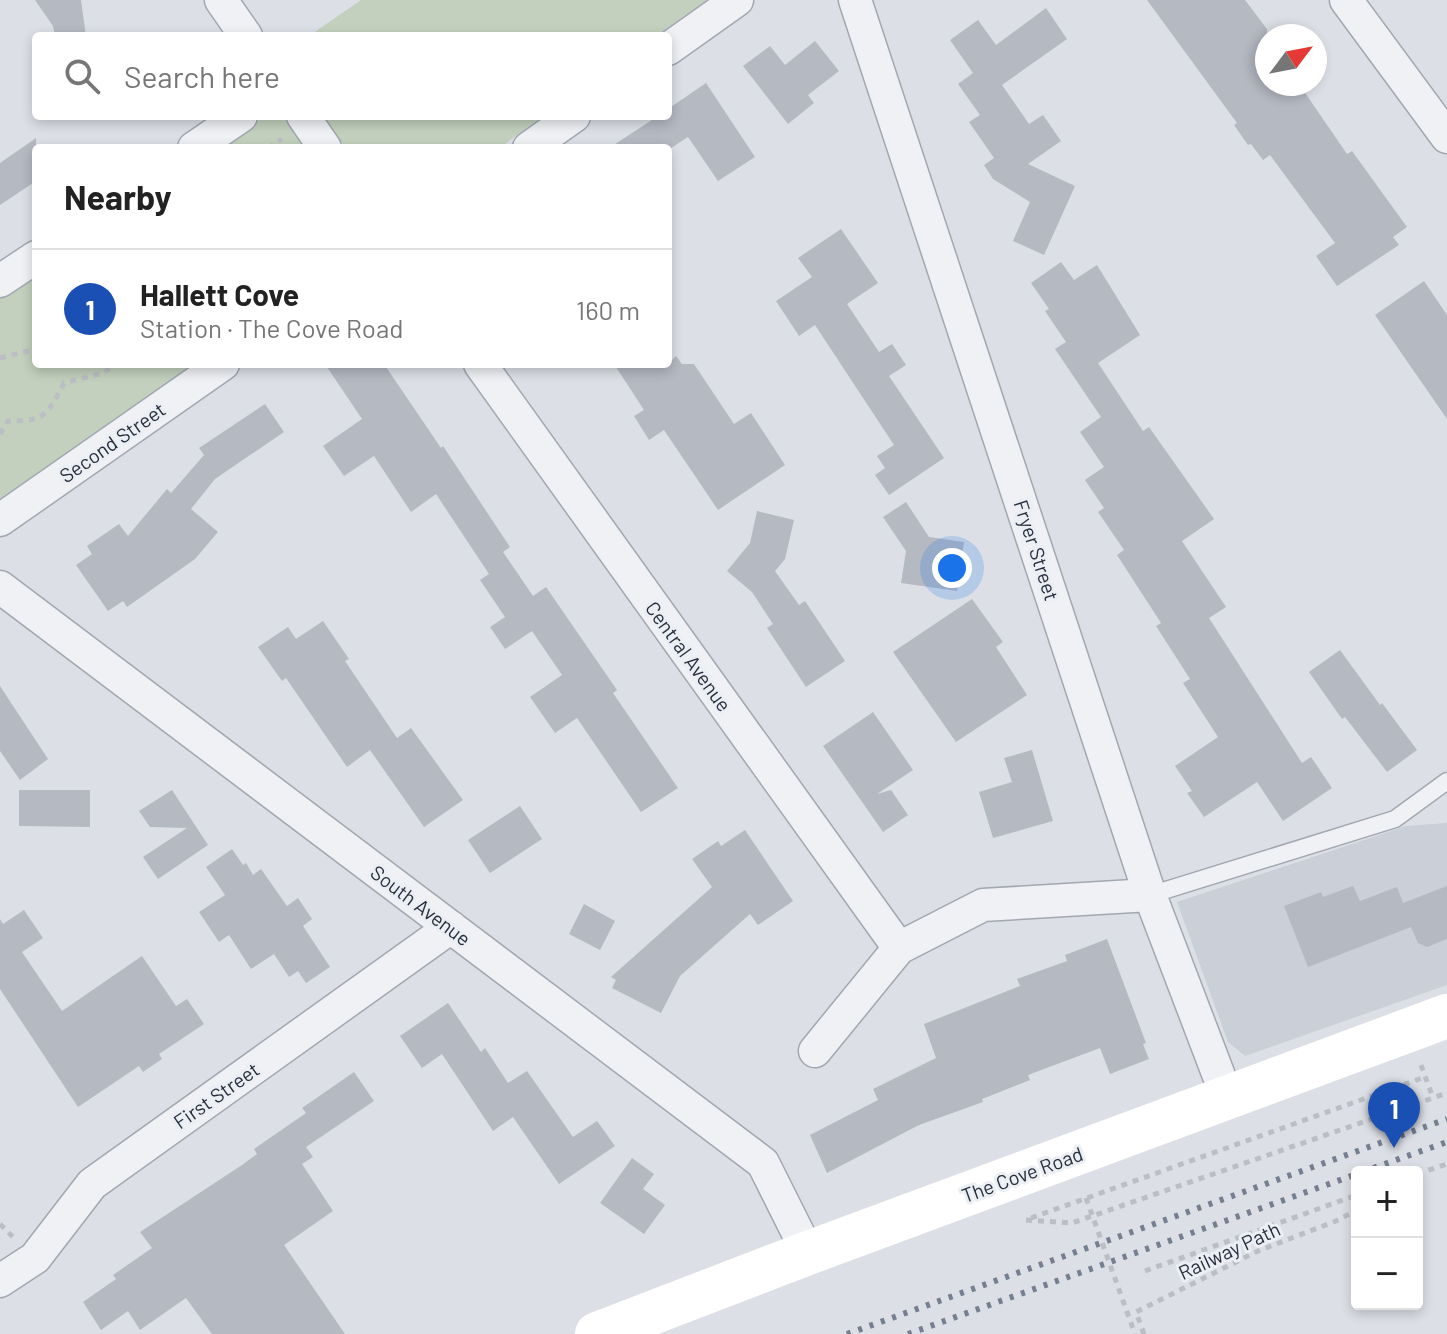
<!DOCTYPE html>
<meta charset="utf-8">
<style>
:root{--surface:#fff;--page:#f6f6f6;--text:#222;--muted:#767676;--line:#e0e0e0;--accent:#ca4354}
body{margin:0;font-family:Barlow,sans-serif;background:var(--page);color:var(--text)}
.controls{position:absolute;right:24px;bottom:24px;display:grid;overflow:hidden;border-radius:8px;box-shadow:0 4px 12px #0003}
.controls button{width:72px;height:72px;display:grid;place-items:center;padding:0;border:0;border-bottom:2px solid var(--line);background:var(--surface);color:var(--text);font:40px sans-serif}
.compass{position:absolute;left:1255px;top:24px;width:72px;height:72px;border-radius:50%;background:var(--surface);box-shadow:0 4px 12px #0003;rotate:58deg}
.you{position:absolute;left:952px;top:568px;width:28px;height:28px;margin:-20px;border:6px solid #fff;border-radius:50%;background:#1a73e8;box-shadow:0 0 0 12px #1a73e833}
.badge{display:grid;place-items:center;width:52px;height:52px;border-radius:50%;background:var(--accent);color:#fff;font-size:26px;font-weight:700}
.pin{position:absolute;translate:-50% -66px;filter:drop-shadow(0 2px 4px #0008)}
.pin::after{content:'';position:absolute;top:42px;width:28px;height:24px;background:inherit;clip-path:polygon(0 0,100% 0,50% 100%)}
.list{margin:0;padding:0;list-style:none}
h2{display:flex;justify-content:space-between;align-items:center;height:104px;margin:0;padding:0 32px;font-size:34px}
h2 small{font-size:26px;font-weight:400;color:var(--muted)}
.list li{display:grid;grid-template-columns:52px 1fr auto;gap:24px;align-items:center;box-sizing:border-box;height:120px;padding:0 32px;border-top:2px solid var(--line)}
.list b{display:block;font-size:30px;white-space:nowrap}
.list p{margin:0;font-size:26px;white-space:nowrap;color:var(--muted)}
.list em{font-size:26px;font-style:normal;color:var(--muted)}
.icon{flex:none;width:44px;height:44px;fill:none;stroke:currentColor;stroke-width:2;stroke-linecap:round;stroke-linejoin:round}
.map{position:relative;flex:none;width:1447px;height:1334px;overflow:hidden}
.search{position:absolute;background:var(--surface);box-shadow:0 4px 12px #0003;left:32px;top:32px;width:640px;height:88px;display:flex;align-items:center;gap:20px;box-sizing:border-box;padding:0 28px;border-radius:8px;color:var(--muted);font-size:30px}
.panel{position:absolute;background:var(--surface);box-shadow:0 4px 12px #0003;left:32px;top:144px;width:640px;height:224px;border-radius:8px}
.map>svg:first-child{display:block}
.built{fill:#cacfd8}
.green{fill:#c2d0bd}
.building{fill:#b4b9c2}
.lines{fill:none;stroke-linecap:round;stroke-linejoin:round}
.lane-casing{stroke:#a2a7b0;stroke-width:19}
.street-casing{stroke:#a2a7b0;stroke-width:35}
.path{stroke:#bbbec4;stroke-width:5;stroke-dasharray:6 6;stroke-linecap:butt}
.lane{stroke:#eff1f4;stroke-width:16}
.street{stroke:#eff1f4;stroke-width:32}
.secondary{stroke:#fff;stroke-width:44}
.rail{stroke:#767f8f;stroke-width:6;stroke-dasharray:4 8;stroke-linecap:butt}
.path-bridge{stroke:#bbbec4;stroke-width:5;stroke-dasharray:6 6;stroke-linecap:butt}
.labels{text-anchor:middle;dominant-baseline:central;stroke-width:6;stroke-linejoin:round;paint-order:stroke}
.street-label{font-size:20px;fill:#262e3c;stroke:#ebeff4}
</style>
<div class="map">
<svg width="1447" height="1334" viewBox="0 0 1447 1334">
<rect width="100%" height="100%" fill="#dce0e6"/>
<!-- built -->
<path class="built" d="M1447,823V985L1245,1056L1228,1042L1177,902L1406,826Z"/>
<!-- green -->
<path class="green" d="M361,0H707L656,36H309Z
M265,116H283L305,148H218Z
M322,116H544L499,148H346Z
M36,273V364H197L0,502V298Z"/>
<!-- building -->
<path class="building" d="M35,0H81L86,36H55L53,26Z
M1147,0H1245L1267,29V84H1299L1347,154L1352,151L1407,227L1393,237L1399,245L1337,286L1316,256L1335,243L1270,155L1263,160L1251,144L1248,145L1234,125L1237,123Z
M1046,8L1067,39L1002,85L1029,124L1043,115L1061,141L1028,164L1075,186L1044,255L1013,241L1030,202L993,179L984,165L994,158L969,122L980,115L958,84L973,73L950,40L978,20L996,45Z
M815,41L839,71L808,95L814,103L788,124L743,66L770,46L785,65Z
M706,83L755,157L718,181L688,137L671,148H609L658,116H668V109Z
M36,138V181L0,205V163Z
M841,229L878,283L847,304L879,352L892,344L906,365L889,376L944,458L889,495L875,475L885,468L877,456L894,445L815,325L799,336L776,301L812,277L798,258Z
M1061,262L1074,280L1097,265L1140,335L1098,363L1143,431L1149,427L1214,519L1182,541L1226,607L1209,618L1302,763L1311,757L1332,788L1283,821L1257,782L1204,817L1187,793L1192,791L1175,766L1218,737L1183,683L1190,679L1156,626L1161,623L1117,555L1124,550L1098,512L1104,508L1085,480L1104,467L1080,432L1101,417L1055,349L1066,342L1045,311L1049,309L1031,283Z
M1424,281L1447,315V419L1375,315Z
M676,356L682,364H694L734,424L751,413L785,465L718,510L664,430L649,440L634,416L644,410L614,364H668Z
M325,364H384L441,448L443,446L510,547L503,552L533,596L546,587L617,690L613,693L678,788L641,812L577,718L555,733L530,697L562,675L532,631L505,649L490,627L505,617L480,580L489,574L436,494L411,512L374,456L344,476L323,446L362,419Z
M265,404L284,432L215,479L191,509L218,532L195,559L127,607L123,601L108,611L76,565L92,554L87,546L119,524L128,536L167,489L171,493L204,455L199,448Z
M906,502L929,537L964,542L957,591L901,583L906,551L883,517Z
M757,511L794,520L785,559L775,571L799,605L805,601L845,661L806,687L767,628L773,624L752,592L727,571L750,543Z
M972,599L1003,642L996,647L1027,695L956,742L893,652Z
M323,621L349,659L345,661L397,738L411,728L463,800L424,827L370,750L347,767L286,678L282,681L258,647L288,627L296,639Z
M1340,650L1380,705L1382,703L1417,750L1387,772L1345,717L1342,719L1309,672Z
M0,686L48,759L20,780L0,751Z
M873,712L913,770L877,794L891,790L908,815L883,832L823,746Z
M1032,750L1053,821L993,838L979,792L1012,782L1004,758Z
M19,790H90V827L19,826Z
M172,790L208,845L158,879L143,857L187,828L150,827L139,811Z
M520,806L542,839L490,873L468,840Z
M745,830L793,901L758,925L750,914L680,976L661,1013L612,988L616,980L611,977L712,887L692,859L718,841L721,846Z
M232,849L243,865L246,863L253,875L261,869L287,906L298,898L312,919L303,926L330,967L306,983L298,971L289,977L274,954L251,969L229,935L219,942L199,912L225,895L206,867Z
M1353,886L1360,901L1397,887L1403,903L1447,886V939L1427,947L1418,943L1411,927L1308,967L1284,906L1321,892L1323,897Z
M584,904L615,921L600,950L569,934Z
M24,910L43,938L22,952L62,1011L142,956L176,1006L187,999L204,1024L159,1054L162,1059L143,1072L139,1066L78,1107L0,989V919L3,924Z
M1107,939L1146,1043L1143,1044L1149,1059L1110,1074L1100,1048L1028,1075L1030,1080L982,1099L983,1102L919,1125L827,1173L810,1135L878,1100L873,1089L936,1058L924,1024L1020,986L1017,979L1067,961L1065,955Z
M448,1003L481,1052L485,1048L508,1083L527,1071L573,1137L597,1121L615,1146L559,1184L513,1117L493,1131L442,1054L422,1068L400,1036Z
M354,1072L374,1101L306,1147L313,1157L302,1164L333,1211L284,1245L345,1334H212L186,1298L140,1330L128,1311L101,1330L83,1302L116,1279L113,1275L152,1248L140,1232L242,1165L257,1154L254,1149L306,1113L302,1108Z
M632,1158L654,1174L643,1189L665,1205L644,1234L600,1203Z"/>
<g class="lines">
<defs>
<path id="lane" d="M1150,895L1395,819L1447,781"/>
<path id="street" d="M221,0L246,36
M855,0L1150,895L1227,1097
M1346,0L1447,137
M668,49L737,0
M303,116L325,148
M194,148L241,116
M529,148L574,116
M0,281L36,257
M480,364L899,948
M0,520L223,364
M0,587L763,1163L808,1253
M815,1051L899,948L983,905L1150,895
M0,1281L35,1258L92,1184L451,927"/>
</defs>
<!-- lane casing -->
<use href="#lane" class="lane-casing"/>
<!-- street casing -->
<use href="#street" class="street-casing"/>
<!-- path -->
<path class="path" d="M268,148L282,139
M0,358L36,349
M0,434L8,421C46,421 47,415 64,383L103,373L116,364
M1421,1065L1433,1098
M1417,1174L1447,1164
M1031,1218L1425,1077
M1026,1220L1072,1223L1447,1093
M0,1224L14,1238
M1145,1271L1357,1195
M1144,1334L1136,1312L1258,1251L1336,1221L1357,1210"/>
<!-- lane -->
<use href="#lane" class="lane"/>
<!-- street -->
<use href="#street" class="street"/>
<!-- secondary -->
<path class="secondary" d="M597,1334L808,1253L1447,1016"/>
<!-- rail -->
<path class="rail" d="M1362,1172L1447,1142
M847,1334L1447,1119
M908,1334L1357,1174"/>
<!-- path-bridge -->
<path class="path-bridge" d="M1086,1198L1135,1334"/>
</g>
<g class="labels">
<!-- street labels -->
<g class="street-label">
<text transform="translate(112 442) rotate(-35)">Second Street</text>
<text transform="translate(1037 550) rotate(72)">Fryer Street</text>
<text transform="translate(689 656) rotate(54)">Central Avenue</text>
<text transform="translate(421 905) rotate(37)">South Avenue</text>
<text transform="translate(216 1095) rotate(-35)">First Street</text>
<text transform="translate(1022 1174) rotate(-20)">The Cove Road</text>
<text transform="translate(1229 1250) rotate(-25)">Railway Path</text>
</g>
</g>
</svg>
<div class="controls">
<button>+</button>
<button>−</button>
</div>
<svg class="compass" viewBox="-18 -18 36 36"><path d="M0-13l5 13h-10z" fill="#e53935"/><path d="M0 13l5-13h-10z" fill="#767676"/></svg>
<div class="you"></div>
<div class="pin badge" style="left:1394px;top:1148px;background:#1a4fb4">1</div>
<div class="search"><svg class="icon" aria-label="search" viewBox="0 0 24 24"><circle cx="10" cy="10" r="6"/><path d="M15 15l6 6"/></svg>Search here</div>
<section class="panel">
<h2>Nearby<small></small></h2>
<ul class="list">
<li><span class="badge" style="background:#1a4fb4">1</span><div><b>Hallett Cove</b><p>Station · The Cove Road</p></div><em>160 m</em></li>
</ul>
</section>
</div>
